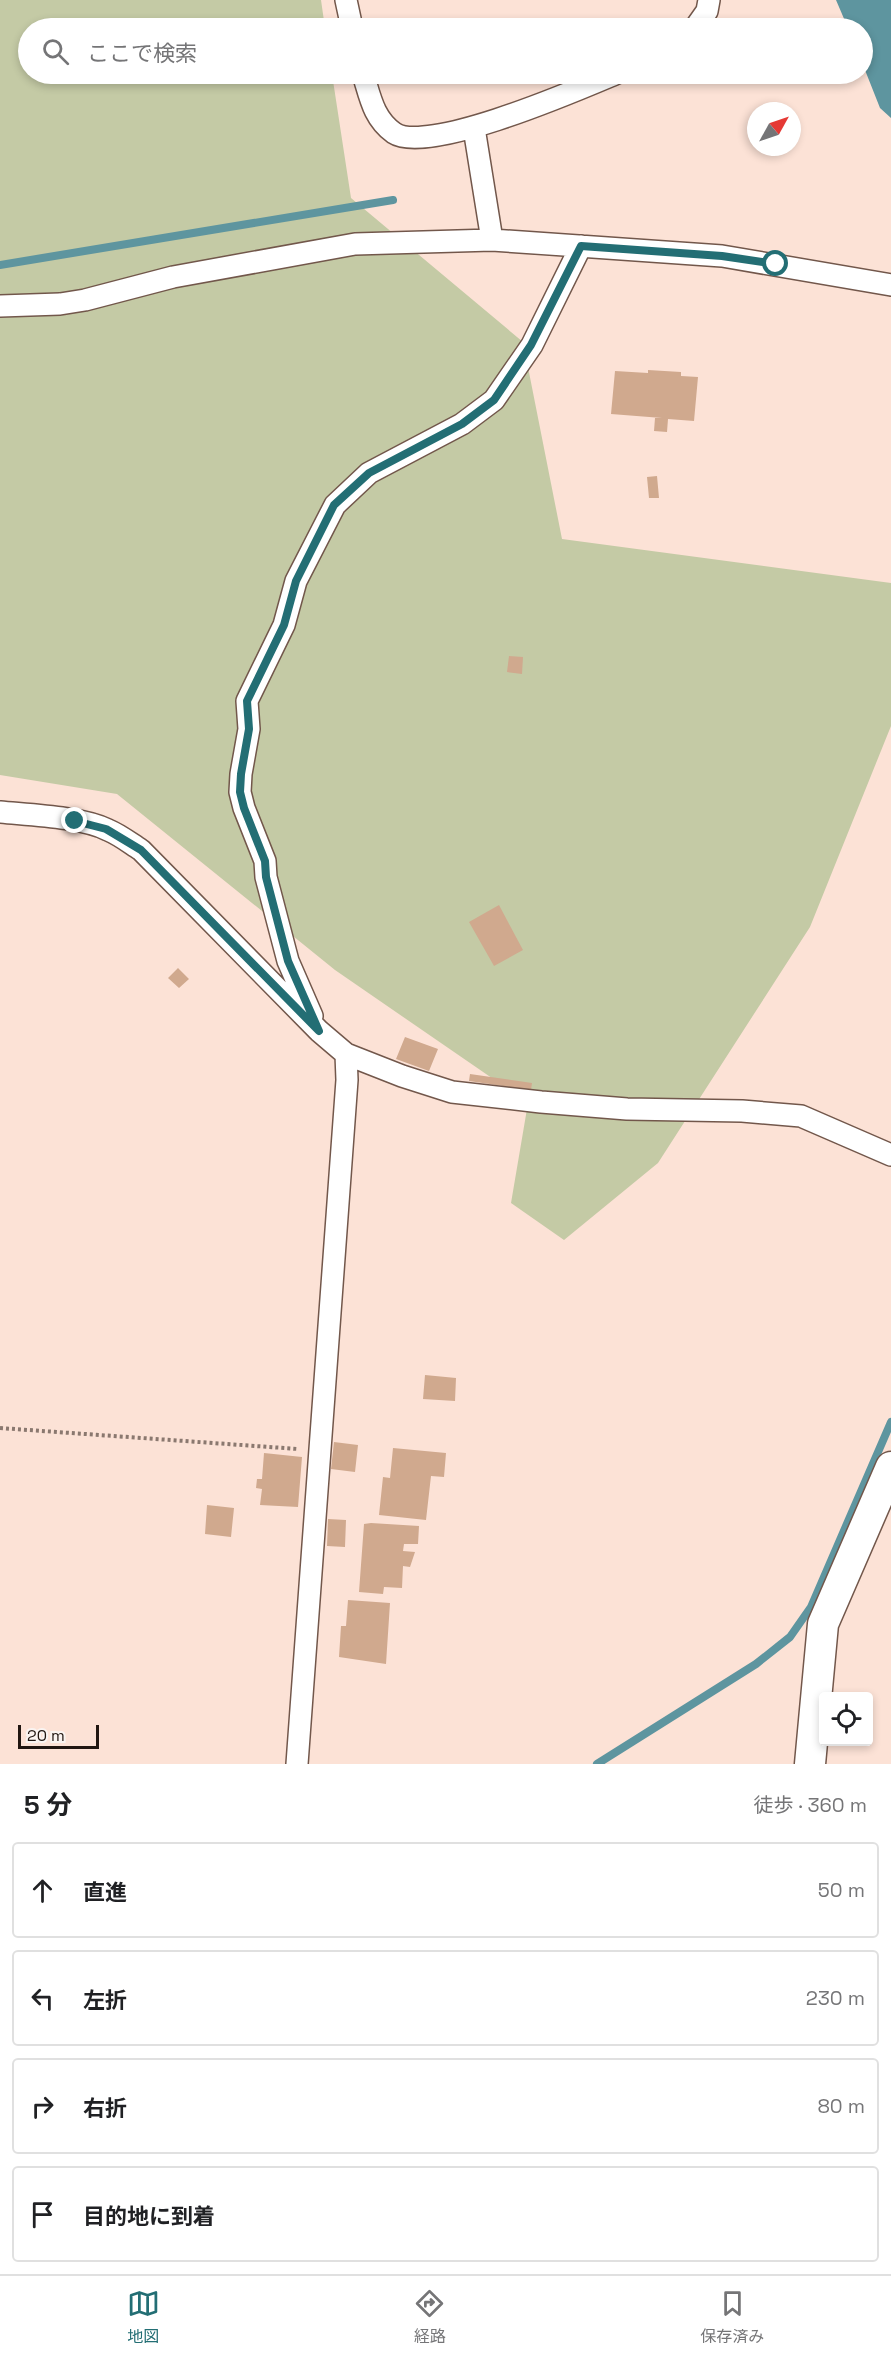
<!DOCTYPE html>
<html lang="ja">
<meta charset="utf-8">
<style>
:root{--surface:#fff;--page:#f2f2f2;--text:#202124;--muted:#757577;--line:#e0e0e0;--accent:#236e74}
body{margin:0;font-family:"Space Grotesk","Noto Sans JP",sans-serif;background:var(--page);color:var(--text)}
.controls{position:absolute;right:18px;bottom:18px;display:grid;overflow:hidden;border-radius:6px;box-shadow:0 3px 9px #0003}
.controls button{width:54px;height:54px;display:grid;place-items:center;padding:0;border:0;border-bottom:2px solid var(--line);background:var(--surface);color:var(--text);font:30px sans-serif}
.compass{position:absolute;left:747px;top:102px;width:54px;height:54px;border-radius:50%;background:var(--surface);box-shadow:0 3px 9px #0003;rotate:50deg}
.scale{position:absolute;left:18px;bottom:15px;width:81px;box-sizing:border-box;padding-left:6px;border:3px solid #211611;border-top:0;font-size:16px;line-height:21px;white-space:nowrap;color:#211611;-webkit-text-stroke:4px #faf4f1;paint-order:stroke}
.stop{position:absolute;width:18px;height:18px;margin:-14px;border:4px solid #236e74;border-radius:50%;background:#fff}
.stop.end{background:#236e74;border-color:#fff;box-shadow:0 2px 6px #0008}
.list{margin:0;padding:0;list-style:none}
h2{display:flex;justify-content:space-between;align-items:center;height:78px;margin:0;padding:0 24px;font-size:26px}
h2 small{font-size:20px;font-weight:400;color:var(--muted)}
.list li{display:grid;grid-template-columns:39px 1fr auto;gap:18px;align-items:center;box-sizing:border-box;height:96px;margin:0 12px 12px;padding:0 12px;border:2px solid var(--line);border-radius:6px}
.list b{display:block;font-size:22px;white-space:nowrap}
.list em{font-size:20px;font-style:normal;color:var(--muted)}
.icon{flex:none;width:33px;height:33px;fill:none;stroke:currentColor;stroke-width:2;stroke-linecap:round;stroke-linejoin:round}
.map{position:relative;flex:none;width:891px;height:1764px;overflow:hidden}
.search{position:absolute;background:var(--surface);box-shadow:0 3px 9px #0003;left:18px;right:18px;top:18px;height:66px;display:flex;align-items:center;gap:15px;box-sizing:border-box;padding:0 21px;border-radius:33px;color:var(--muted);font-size:22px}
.sheet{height:510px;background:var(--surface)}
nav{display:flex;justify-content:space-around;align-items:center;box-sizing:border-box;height:84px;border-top:2px solid var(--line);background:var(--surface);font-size:16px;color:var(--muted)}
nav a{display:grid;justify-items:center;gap:3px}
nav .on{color:var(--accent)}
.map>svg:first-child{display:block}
.green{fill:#c4caa5}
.water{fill:#5e959f}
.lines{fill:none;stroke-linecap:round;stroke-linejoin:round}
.stream{stroke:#5e959f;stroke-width:8}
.building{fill:#d0a98e}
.street-casing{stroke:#72574b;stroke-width:24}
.secondary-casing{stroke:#72574b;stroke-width:33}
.path{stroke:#8a786f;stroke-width:4;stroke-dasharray:3 3;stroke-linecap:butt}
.street{stroke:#fff;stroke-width:21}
.secondary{stroke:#fff;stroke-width:30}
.route{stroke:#236e74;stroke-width:8}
</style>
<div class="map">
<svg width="891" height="1764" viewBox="0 0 891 1764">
<rect width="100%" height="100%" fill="#fce2d6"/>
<!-- green -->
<path class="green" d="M0,0H321L325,28H28V74H332L351,198L523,342L562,539L891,583V726L810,927L658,1163L564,1240L511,1203L528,1103L335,970L117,794L0,775Z"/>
<!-- water -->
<path class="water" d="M836,0H891V118L880,108L863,65L862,28H848Z"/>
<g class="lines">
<!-- stream -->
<path class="stream" d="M0,265L393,200
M597,1764L756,1664L790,1637L811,1607L891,1422"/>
</g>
<!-- building -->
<path class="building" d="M648,370L681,372V376L698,377L694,421L668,419L667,432L654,431L655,418H662L611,414L615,371L648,373Z
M657,476L659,498H649L647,477Z
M509,656L523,657L522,674L507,672Z
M499,905L523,950L494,966L469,922Z
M178,968L189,979L179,988L168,978Z
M405,1037L438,1049L429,1071L396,1059Z
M470,1074L532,1083L531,1090L469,1081Z
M425,1375L456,1378L455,1401L423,1399Z
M334,1442L358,1445L355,1472L331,1469Z
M393,1448L446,1453L444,1477L431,1476L426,1520L379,1515L383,1477L390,1478Z
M264,1453L302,1457L298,1507L260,1505L262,1489L256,1488L257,1479H262Z
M207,1505L234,1508L231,1537L205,1534Z
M328,1519L346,1520L345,1547L327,1546Z
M371,1523L419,1526L418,1544H404L403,1551L415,1552L410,1567L403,1566L402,1588L384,1587L383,1594L359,1592L364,1524Z
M348,1600L390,1603L386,1664L339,1657L341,1626H346Z"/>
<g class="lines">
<defs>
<path id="street" d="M346,0L352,28
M695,28L707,11L709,0
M363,74C370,96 373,118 394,133C427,155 577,90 615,74
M474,128L492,240L722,256L891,285
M0,306L60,304L85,300L173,277L355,244L492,240
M0,812C30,815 82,817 108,830C120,835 130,843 141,850L319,1031L346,1054L402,1076L452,1092L541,1102L627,1109L742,1111L801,1116L891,1155
M312,1016L288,961L266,877L265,861L244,808L240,792L241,774L249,729L247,701L284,625L296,581L335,505L369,473L462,424L494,400L532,345L581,246
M297,1764L347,1080L346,1054"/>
<path id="secondary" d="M810,1764L823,1624L891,1467"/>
</defs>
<!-- street casing -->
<use href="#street" class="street-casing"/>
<!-- secondary casing -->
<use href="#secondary" class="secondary-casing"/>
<!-- path -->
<path class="path" d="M0,1428L298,1449"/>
<!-- street -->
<use href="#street" class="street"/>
<!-- secondary -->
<use href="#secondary" class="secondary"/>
</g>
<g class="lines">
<!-- route -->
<path class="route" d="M75,821L106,829L141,850L319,1031L288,961L266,877L265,861L244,808L240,792L241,774L249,729L247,701L284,625L296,581L334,505L369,473L462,424L494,400L531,345L581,246L722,256L776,264"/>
</g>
</svg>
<div class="controls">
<button><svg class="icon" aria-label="locate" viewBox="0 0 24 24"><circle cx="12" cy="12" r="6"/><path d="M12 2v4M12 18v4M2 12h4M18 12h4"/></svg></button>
</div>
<svg class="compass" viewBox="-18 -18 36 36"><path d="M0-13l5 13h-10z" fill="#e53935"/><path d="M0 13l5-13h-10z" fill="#757577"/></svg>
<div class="scale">20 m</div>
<div class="stop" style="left:776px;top:264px"></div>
<div class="stop end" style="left:75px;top:821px"></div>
<div class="search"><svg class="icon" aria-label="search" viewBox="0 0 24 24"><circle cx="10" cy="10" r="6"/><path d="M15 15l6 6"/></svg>ここで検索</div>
</div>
<section class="sheet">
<h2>5 分<small>徒歩 · 360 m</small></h2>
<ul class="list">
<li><svg class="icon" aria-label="ahead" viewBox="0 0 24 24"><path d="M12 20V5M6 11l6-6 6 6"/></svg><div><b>直進</b></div><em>50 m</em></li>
<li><svg class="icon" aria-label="left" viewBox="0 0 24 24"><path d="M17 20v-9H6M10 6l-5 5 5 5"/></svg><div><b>左折</b></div><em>230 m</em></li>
<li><svg class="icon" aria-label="right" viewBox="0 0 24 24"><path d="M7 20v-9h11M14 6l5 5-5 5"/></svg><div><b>右折</b></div><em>80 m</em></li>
<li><svg class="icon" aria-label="arrive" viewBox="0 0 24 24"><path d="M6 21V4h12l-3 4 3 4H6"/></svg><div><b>目的地に到着</b></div></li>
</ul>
</section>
<nav>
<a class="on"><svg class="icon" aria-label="map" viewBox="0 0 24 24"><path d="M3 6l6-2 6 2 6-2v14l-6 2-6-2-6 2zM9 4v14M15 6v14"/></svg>地図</a>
<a><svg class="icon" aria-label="directions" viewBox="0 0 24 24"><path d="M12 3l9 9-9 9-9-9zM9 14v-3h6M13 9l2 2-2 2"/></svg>経路</a>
<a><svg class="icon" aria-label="saved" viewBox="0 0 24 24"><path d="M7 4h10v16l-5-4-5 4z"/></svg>保存済み</a>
</nav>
